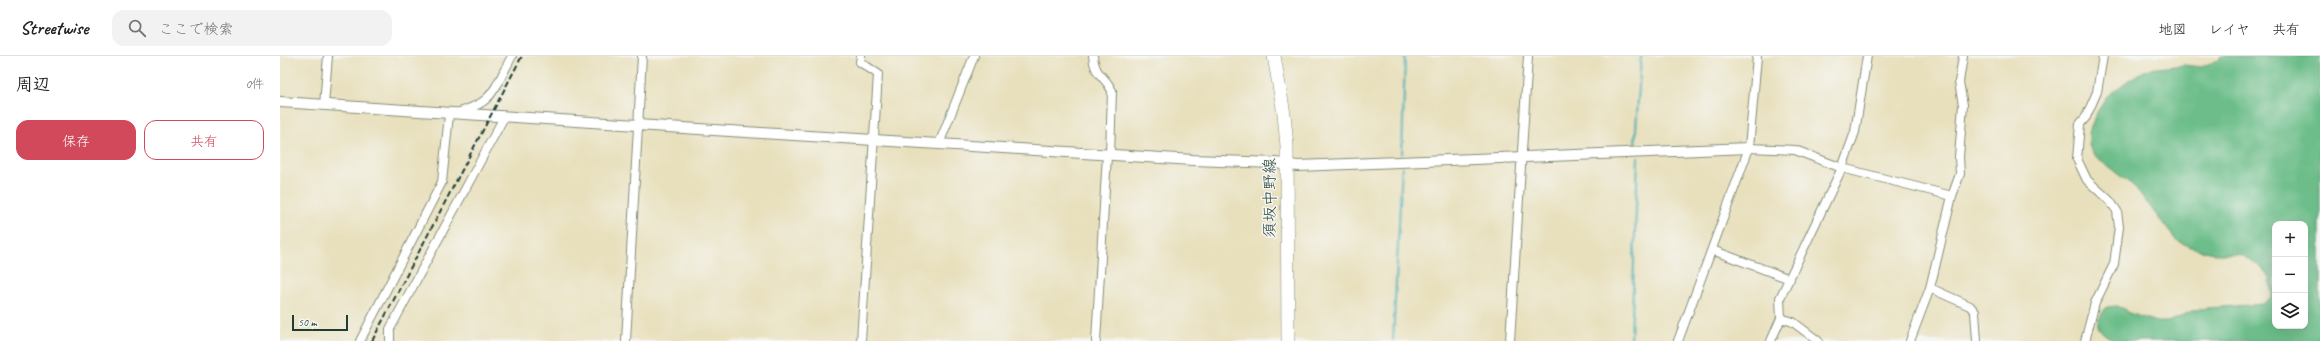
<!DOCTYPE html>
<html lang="ja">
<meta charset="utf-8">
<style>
:root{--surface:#fff;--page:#f2f2f2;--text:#222;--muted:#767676;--line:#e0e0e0;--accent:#d1495b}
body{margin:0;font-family:Caveat,"Klee One",sans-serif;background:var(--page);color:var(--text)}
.controls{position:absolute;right:12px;bottom:12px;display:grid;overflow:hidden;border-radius:8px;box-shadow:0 4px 16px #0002}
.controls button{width:36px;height:36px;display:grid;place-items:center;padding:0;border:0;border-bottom:1px solid var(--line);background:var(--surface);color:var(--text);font:20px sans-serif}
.scale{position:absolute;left:12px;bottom:10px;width:56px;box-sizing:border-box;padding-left:4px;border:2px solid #1f3d34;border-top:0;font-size:11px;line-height:14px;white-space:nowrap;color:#1f3d34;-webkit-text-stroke:3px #f6f6f2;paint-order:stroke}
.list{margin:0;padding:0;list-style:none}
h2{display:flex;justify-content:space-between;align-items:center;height:52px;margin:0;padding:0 16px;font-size:17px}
h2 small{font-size:13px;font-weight:400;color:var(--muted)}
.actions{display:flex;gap:8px;padding:12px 16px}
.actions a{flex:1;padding:9px 0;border:1px solid var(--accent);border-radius:12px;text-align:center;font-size:14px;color:var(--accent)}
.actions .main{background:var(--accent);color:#fff}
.icon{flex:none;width:22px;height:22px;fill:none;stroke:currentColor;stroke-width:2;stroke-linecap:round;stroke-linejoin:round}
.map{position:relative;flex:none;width:2040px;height:285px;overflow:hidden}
header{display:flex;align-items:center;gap:24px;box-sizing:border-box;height:56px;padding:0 20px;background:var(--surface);border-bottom:1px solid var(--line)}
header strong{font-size:19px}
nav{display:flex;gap:22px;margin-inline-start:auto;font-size:14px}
.search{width:280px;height:36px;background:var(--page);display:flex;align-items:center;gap:10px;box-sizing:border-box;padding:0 14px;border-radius:12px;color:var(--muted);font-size:15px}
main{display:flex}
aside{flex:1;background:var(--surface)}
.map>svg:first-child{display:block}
.forest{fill:#6cbd89;stroke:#467d5e;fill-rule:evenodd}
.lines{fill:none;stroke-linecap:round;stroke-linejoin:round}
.stream{stroke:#3aabb5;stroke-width:2}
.minor-casing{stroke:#848e78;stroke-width:10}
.tertiary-casing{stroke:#848e78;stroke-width:12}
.primary-casing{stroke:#848e78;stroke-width:14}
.minor{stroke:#fff;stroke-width:8}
.tertiary{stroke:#fff;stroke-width:10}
.primary{stroke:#fff;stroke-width:13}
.rail{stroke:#1f3d34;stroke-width:2;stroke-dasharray:6 3;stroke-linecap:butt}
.labels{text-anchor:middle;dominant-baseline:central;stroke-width:3;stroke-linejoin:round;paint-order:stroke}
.street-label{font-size:16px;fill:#1f3d34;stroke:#f6f6f2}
</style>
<header>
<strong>Streetwise</strong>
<div class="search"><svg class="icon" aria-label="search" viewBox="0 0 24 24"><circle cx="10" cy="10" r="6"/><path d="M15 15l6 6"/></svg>ここで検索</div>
<nav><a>地図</a><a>レイヤ</a><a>共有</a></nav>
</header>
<main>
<aside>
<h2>周辺<small>0件</small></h2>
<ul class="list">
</ul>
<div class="actions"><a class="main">保存</a><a>共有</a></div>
</aside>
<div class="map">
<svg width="2040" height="285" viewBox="0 0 2040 285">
<rect width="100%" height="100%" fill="#f6f6f2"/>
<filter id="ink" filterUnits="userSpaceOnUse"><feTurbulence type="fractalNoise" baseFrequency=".025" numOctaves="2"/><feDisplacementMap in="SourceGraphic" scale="8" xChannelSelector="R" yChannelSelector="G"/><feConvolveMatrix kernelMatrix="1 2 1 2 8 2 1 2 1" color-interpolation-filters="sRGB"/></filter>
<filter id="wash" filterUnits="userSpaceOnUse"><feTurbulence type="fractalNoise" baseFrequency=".012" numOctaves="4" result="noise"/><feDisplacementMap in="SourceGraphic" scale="16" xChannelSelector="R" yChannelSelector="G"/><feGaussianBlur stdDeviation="0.9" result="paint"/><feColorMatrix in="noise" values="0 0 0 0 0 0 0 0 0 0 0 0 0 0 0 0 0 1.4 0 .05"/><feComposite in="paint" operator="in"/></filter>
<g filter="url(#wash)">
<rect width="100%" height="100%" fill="#e8e0bd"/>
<!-- forest -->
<path class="forest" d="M1940,0H2040V285H1835C1817,274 1811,269 1827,251L1837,250L1849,257L1876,266H1888L1915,254L1927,252L1983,248L1992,240L1990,222L1980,210L1959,198H1937L1910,191L1895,183L1855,131L1814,100L1809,89V77L1815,60L1826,41L1850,23L1868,13L1904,9L1921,11L1938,4ZM1995,168H2025V270H1995Z"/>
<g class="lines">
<!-- stream -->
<path class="stream" d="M1355,88L1361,0
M1122,98L1125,0
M1113,284L1122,110
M1351,285L1358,101"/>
</g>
</g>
<g filter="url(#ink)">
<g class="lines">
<defs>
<path id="minor" d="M581,0L580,6L598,18L581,285
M813,0C815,21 825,19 832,35L830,99
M44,49L48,0
M659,88L694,0
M1469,92L1515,94L1562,112L1672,140
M1432,194L1510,223
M1650,232L1690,250L1695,256L1697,285
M1501,262L1513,266L1538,285
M80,285L162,126L169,59C214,47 211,39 232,0
M110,285V273L224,61
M346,285L362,0
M816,285L827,99
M1230,285L1248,0
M1398,285L1469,92L1477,0
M1491,285L1501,262L1500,242L1562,112L1575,76L1587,0
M1630,285L1650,232L1672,140L1680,118L1679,101L1683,49L1679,26L1683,0
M1805,285L1815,247L1834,208L1839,171L1837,155L1830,145L1807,124L1797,103L1800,68L1806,61L1817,36L1823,0"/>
<path id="tertiary" d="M0,46C304,66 609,85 913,104L995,107L1018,110L1469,92"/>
<path id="primary" d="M994,0L1004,58L1007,90L1008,285"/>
</defs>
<!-- minor casing -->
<use href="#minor" class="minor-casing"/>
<!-- tertiary casing -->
<use href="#tertiary" class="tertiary-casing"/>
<!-- primary casing -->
<use href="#primary" class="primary-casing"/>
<!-- minor -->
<use href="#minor" class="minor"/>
<!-- tertiary -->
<use href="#tertiary" class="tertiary"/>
<!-- primary -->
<use href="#primary" class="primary"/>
<!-- rail -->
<path class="rail" d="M92,285L242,0"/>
</g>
</g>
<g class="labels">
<!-- street labels -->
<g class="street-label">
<text transform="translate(990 142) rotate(-90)">須坂中野線</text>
</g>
</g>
</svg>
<div class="controls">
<button>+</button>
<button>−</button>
<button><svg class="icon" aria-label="layers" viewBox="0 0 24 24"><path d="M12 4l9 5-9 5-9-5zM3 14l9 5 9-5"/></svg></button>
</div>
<div class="scale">50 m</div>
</div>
</main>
